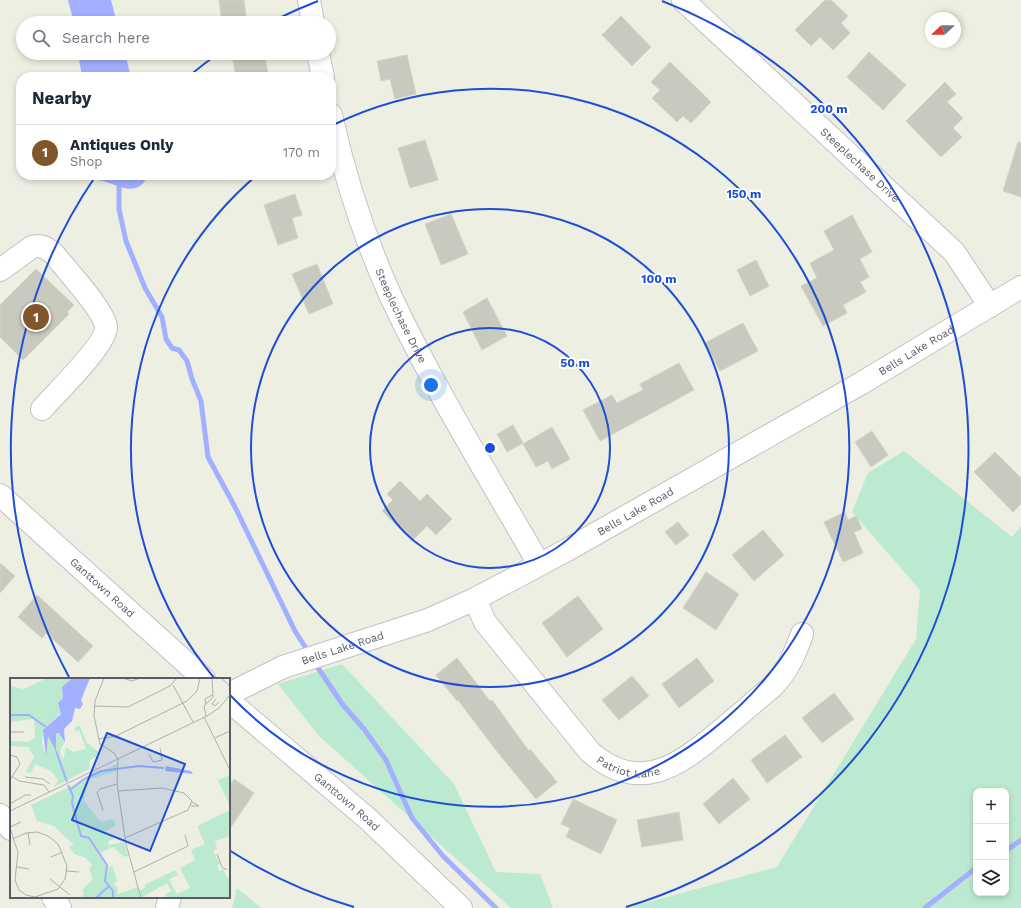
<!DOCTYPE html>
<meta charset="utf-8">
<style>
:root{--surface:#fff;--page:#f2f2f3;--text:#1f2937;--muted:#747a83;--line:#e0e1e3;--accent:#82562b}
body{margin:0;font-family:"Work Sans",sans-serif;background:var(--page);color:var(--text)}
.controls{position:absolute;right:12px;bottom:12px;display:grid;overflow:hidden;border-radius:8px;box-shadow:0 2px 6px #0003}
.controls button{width:36px;height:36px;display:grid;place-items:center;padding:0;border:0;border-bottom:1px solid var(--line);background:var(--surface);color:var(--text);font:20px sans-serif}
.compass{position:absolute;left:925px;top:12px;width:36px;height:36px;border-radius:50%;background:var(--surface);box-shadow:0 2px 6px #0003;rotate:248deg}
.you{position:absolute;left:431px;top:385px;width:14px;height:14px;margin:-10px;border:3px solid #fff;border-radius:50%;background:#1a73e8;box-shadow:0 0 0 6px #1a73e833}
.badge{display:grid;place-items:center;width:26px;height:26px;border-radius:50%;background:var(--accent);color:#fff;font-size:13px;font-weight:700}
.pin{position:absolute;translate:-50% -50%;border:2px solid #fff;box-shadow:0 1px 4px #0006}
.list{margin:0;padding:0;list-style:none}
h2{display:flex;justify-content:space-between;align-items:center;height:52px;margin:0;padding:0 16px;font-size:17px}
h2 small{font-size:13px;font-weight:400;color:var(--muted)}
.list li{display:grid;grid-template-columns:26px 1fr auto;gap:12px;align-items:center;box-sizing:border-box;height:56px;padding:0 16px;border-top:1px solid var(--line)}
.list b{display:block;font-size:15px;white-space:nowrap}
.list p{margin:0;font-size:13px;white-space:nowrap;color:var(--muted)}
.list em{font-size:13px;font-style:normal;color:var(--muted)}
.icon{flex:none;width:22px;height:22px;fill:none;stroke:currentColor;stroke-width:2;stroke-linecap:round;stroke-linejoin:round}
.map{position:relative;flex:none;width:1021px;height:908px;overflow:hidden}
.search{position:absolute;background:var(--surface);box-shadow:0 2px 6px #0003;left:16px;top:16px;width:320px;height:44px;display:flex;align-items:center;gap:10px;box-sizing:border-box;padding:0 14px;border-radius:22px;color:var(--muted);font-size:15px}
.panel{position:absolute;background:var(--surface);box-shadow:0 2px 6px #0003;left:16px;top:72px;width:320px;height:108px;border-radius:16px}
.map>svg:first-child{display:block}
.green{fill:#bcead0;fill-rule:evenodd}
.water{fill:#a3afff}
.lines{fill:none;stroke-linecap:round;stroke-linejoin:round}
.stream{stroke:#a3afff;stroke-width:5}
.building{fill:#c9cabf;stroke:#d2d5c0}
.minor-casing{stroke:#c2c1ca;stroke-width:24}
.minor{stroke:#fff;stroke-width:22}
.ring{fill:none;stroke:#1d4ed8;stroke-width:2}
.labels{text-anchor:middle;dominant-baseline:central;stroke-width:4;stroke-linejoin:round;paint-order:stroke}
.street-label{font-size:11px;fill:#5b5b65;stroke:#fff}
.inset-river{fill:none;stroke:#a3afff;stroke-width:2}
.inset-road{fill:none;stroke:#afb0ac;stroke-width:1}
.view{fill:#1d4ed8;fill-opacity:0.15;stroke:#1d4ed8;stroke-width:2}
.inset-edge{fill:none;stroke:#5b5b65;stroke-width:2}
.centre{fill:#1d4ed8;stroke:#fff;stroke-width:2}
.ring-label{font-size:12px;text-anchor:middle;font-weight:bold;fill:#1d4ed8;stroke:#fff;stroke-width:4;stroke-linejoin:round;paint-order:stroke}
</style>
<div class="map">
<svg width="1021" height="908" viewBox="0 0 1021 908">
<rect width="100%" height="100%" fill="#edefe2"/>
<!-- green -->
<path class="green" d="M904,451L1012,537L1021,526V908H627L777,867L916,639L920,590L852,512L868,473ZM976,791H1006V893H976Z
M342,664L454,784L496,872L540,874L553,908H511L319,736L278,684Z
M237,888L261,908H232Z"/>
<!-- water -->
<path class="water" d="M68,0H111L117,23H74Z
M78,53H125L131,77H82Z
M92,175H149C138,195 126,189 109,183C102,181 96,180 92,175Z"/>
<g class="lines">
<!-- stream -->
<path class="stream" d="M119,175V209L126,241L145,288L162,317L166,339L172,348L179,350L187,361L192,379L201,401L208,457L235,507L295,631L309,653
M314,662L343,705L364,729L386,760L412,818L443,856L496,908
M1006,851L1021,840
M925,908L976,868"/>
</g>
<!-- building -->
<path class="building" d="M219,0H244L247,23H222Z
M825,0H831L848,16L841,23L850,33L833,50L820,37L811,46L795,30Z
M621,16L651,47L632,66L602,35Z
M869,52L906,85L883,110L847,77Z
M264,54L269,77H236L233,60Z
M407,55L416,94L395,99L390,79L381,81L377,61Z
M670,62L711,102L691,123L683,116L677,122L652,98L660,90L651,82Z
M945,82L956,94L947,102L963,118L953,128L962,137L941,157L906,121Z
M425,140L438,180L410,188L398,148Z
M1018,142L1021,143V197L1003,191Z
M295,194L302,215L292,218L298,238L278,245L264,205Z
M451,214L468,254L441,265L425,224Z
M852,215L872,252L860,259L869,277L860,282L866,292L843,305L847,313L823,326L801,286L817,278L810,263L834,250L824,231Z
M756,260L769,286L750,296L737,270Z
M317,264L333,304L309,314L292,274Z
M36,269L74,305L67,312L69,314L23,360L0,337V305Z
M487,298L507,336L482,350L463,312Z
M743,323L758,351L720,371L705,343Z
M679,363L694,390L600,441L583,410L612,395L617,403L643,390L640,384Z
M513,425L523,443L507,452L497,434Z
M552,427L570,459L552,469L548,461L536,467L523,444Z
M872,431L888,455L871,467L855,442Z
M995,452L1021,478V504L1013,512L974,472Z
M400,481L420,501L427,494L452,519L436,535L427,526L412,541L382,511L393,500L387,494Z
M845,512L848,520L856,516L862,529L854,532L863,553L843,562L824,522Z
M678,522L689,535L676,545L665,532Z
M763,530L784,555L754,581L732,555Z
M0,563L15,576L0,593Z
M706,572L739,594L716,630L683,608Z
M37,595L93,646L78,662L46,633L42,638L18,617Z
M578,596L603,629L567,657L542,623Z
M457,658L490,701L492,700L529,751L530,749L557,782L536,799L495,749L458,700L457,701L436,675Z
M697,658L714,681L679,708L662,684Z
M632,676L649,696L619,720L602,700Z
M834,693L854,719L822,743L802,718Z
M785,735L802,757L767,783L751,760Z
M733,778L750,799L719,824L703,804Z
M234,779L254,793L229,830V786Z
M573,799L617,820L601,854L566,837L570,828L561,824Z
M679,812L683,840L642,847L637,820Z"/>
<g class="lines">
<defs>
<g id="minor">
<path d="M309,0L313,23"/>
<path id="s1" d="M683,0L954,252L990,306"/>
<path d="M318,53L323,77"/>
<path id="s2" d="M331,115C345,178 365,240 392,299C435,390 489,477 539,564"/>
<path d="M0,270L32,247C41,244 46,248 53,253C64,267 105,311 106,327C107,344 55,394 42,409"/>
<path id="s3" d="M0,495L204,679"/>
<path id="s4" d="M475,599L485,622L590,752C639,794 677,767 719,732C737,717 755,701 773,686C788,670 795,654 802,634"/>
<path id="s5" d="M229,694L283,667L428,620L475,599L567,550L860,384L1021,287"/>
<path id="s6" d="M229,701L368,819L461,908"/>
<path d="M0,815L11,829"/>
<path d="M53,897L60,908"/>
<path d="M167,908L170,897"/>
</g>
</defs>
<!-- minor casing -->
<use href="#minor" class="minor-casing"/>
<!-- minor -->
<use href="#minor" class="minor"/>
</g>
<!-- distance rings -->
<g class="ring">
<circle cx="490" cy="448" r="120"/>
<circle cx="490" cy="448" r="239"/>
<path d="M215 679A359 359 0 0 1 257 175M333 125A359 359 0 1 1 230 695"/>
<path d="M354 907A479 479 0 0 1 229 850M69 677A479 479 0 0 1 95 177M189 76A479 479 0 0 1 219 53M273 21A479 479 0 0 1 318 1M662 1A479 479 0 0 1 626 907"/>
</g>
<g class="labels">
<!-- street labels -->
<g class="street-label">
<text stroke="none"><textPath href="#s1" startOffset="242">Steeplechase Drive</textPath></text>
<text stroke="none"><textPath href="#s2" startOffset="213">Steeplechase Drive</textPath></text>
<text stroke="none"><textPath href="#s5" startOffset="771">Bells Lake Road</textPath></text>
<text stroke="none"><textPath href="#s5" startOffset="447">Bells Lake Road</textPath></text>
<text stroke="none"><textPath href="#s3" startOffset="138">Ganttown Road</textPath></text>
<text stroke="none"><textPath href="#s5" startOffset="123">Bells Lake Road</textPath></text>
<text stroke="none"><textPath href="#s4" startOffset="235">Patriot Lane</textPath></text>
<text stroke="none"><textPath href="#s6" startOffset="155">Ganttown Road</textPath></text>
</g>
</g>
<!-- overview -->
<g transform="translate(10 678)">
<rect width="220" height="220" fill="#edefe2"/>
<path d="M37,0H61L52,9L53,20L48,26L51,35L34,51L32,64L36,80L38,58L46,72V55H49L54,65L50,73L53,83L56,69L63,74L76,71L69,52L65,54L66,48H70L77,65L91,76L80,82L79,91L44,109L48,102L41,93L25,86L21,95L16,94L24,79L18,69L0,68V63L19,64L25,59L24,41L0,44V8L14,11ZM107,86V93L77,102L74,123L89,142L93,144L102,141L105,144V148L94,154L97,158L102,157L103,162H99L98,167L114,164L118,178L115,179L103,169L88,176L98,190L102,187L107,203L103,206L107,208L108,216L128,209L129,213L135,210V207L165,192L168,197L159,201L167,216L180,210L170,190L185,182L181,172L195,166L187,148L220,132V158L205,163L207,171L203,173L210,186L207,188L209,193L213,191L217,200L220,199V220H157L155,217L161,213L157,205L131,220H71L74,216L72,212L83,201L79,191L82,187L76,180L64,176L59,168L64,167L44,148L27,143L21,127ZM220,97V128L208,102Z" fill="#bcead0"/>
<path d="M62,0H80L71,22L73,26L70,31L65,30L62,43L54,51L55,65L49,55H46V73L38,58L36,80L33,52L51,36L48,25L53,20L52,9ZM156,88L181,93L183,96L155,93Z" fill="#a3afff"/>
<path class="inset-river" d="M0,37H19L36,49M46,73L57,104M58,107L63,118L62,125L71,158L79,160L97,187L95,203L103,213V220M60,112L74,101L91,93L129,88L154,90M86,220L99,208"/>
<path class="inset-road" d="M94,0L85,23L84,38L90,66L104,75L108,81L107,106L116,166L131,220M112,0L122,3L130,0M211,0L220,8M163,7L183,44M206,21L202,26L205,28L209,24M196,27L195,21L202,17M84,28L118,29L160,8L167,0M196,38L194,28L203,19L202,0M194,39L220,92M0,54H14M205,60L220,53M88,61L106,58L177,23L187,13L190,0M139,76L143,84L152,82L150,70M0,77L7,79L10,86L0,102M2,98L9,103L34,107L39,114M15,99L33,101L40,106M108,113L152,110L174,115L182,123L178,132L115,160M0,126L15,117H21M181,128H189L182,124M0,133L197,38L209,30L220,17M93,133L87,114L90,111L107,106M0,149L11,144M0,150L3,158V160L8,174L5,202L9,212L16,217L25,219L48,211L55,201L57,188L48,166L38,158L27,154L16,155L3,161M18,155L20,167M207,176L212,189L217,192M41,179L53,174M7,189L19,191M56,193L69,194M124,194L178,168L175,157M40,201L60,217"/>
<path class="view" d="M97,55L175,86L140,173L62,142Z"/>
<rect width="220" height="220" class="inset-edge"/>
</g>
<circle cx="490" cy="448" r="6" class="centre"/>
<g class="ring-label">
<text x="829" y="113">200 m</text>
<text x="744" y="198">150 m</text>
<text x="659" y="283">100 m</text>
<text x="575" y="367">50 m</text>
</g>
</svg>
<div class="controls">
<button>+</button>
<button>−</button>
<button><svg class="icon" aria-label="layers" viewBox="0 0 24 24"><path d="M12 4l9 5-9 5-9-5zM3 14l9 5 9-5"/></svg></button>
</div>
<svg class="compass" viewBox="-18 -18 36 36"><path d="M0-13l5 13h-10z" fill="#e53935"/><path d="M0 13l5-13h-10z" fill="#747a83"/></svg>
<div class="you"></div>
<div class="pin badge" style="left:36px;top:317px">1</div>
<div class="search"><svg class="icon" aria-label="search" viewBox="0 0 24 24"><circle cx="10" cy="10" r="6"/><path d="M15 15l6 6"/></svg>Search here</div>
<section class="panel">
<h2>Nearby<small></small></h2>
<ul class="list">
<li><span class="badge">1</span><div><b>Antiques Only</b><p>Shop</p></div><em>170 m</em></li>
</ul>
</section>
</div>
